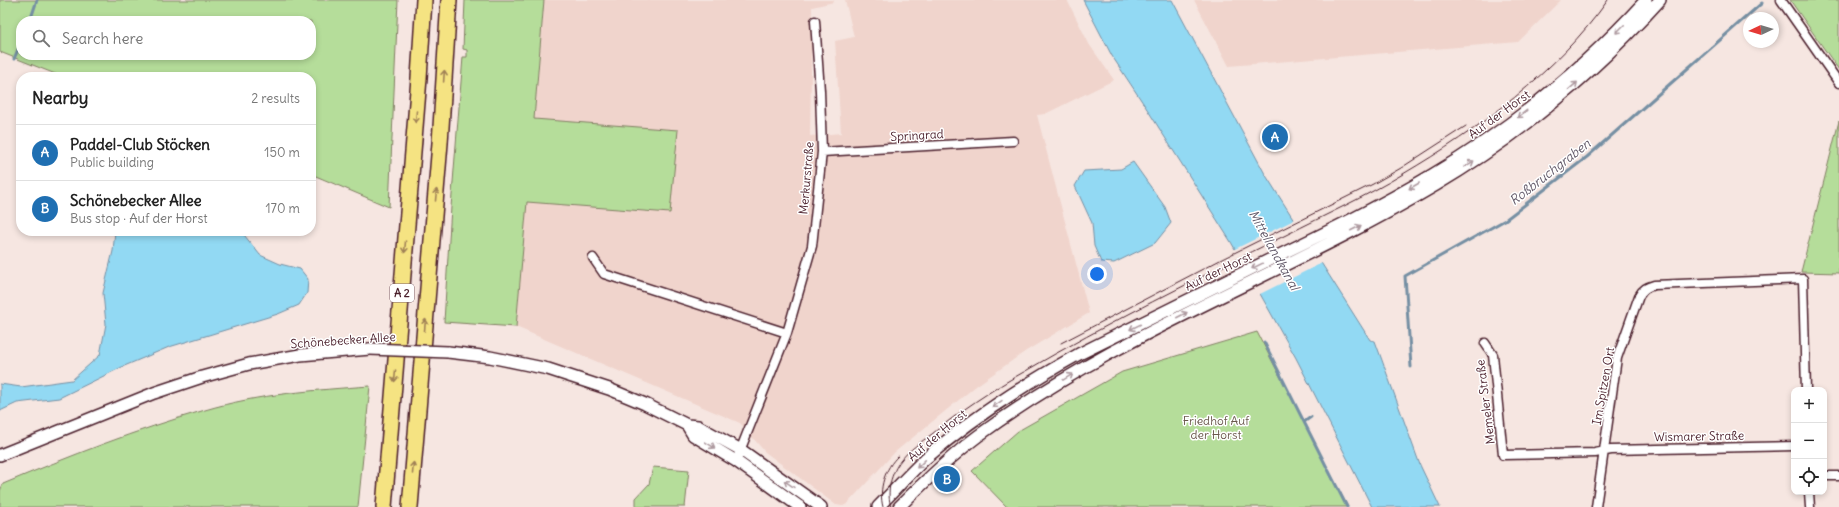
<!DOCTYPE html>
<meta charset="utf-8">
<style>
:root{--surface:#fff;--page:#f6f6f6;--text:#222;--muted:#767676;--line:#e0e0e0;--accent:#1f6fb2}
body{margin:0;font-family:Delius,sans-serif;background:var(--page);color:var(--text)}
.controls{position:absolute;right:12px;bottom:12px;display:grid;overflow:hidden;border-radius:8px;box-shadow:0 2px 6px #0003}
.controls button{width:36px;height:36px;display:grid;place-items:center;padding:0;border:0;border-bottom:1px solid var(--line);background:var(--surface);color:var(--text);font:20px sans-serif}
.compass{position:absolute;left:1743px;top:12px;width:36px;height:36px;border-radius:50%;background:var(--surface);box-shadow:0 2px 6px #0003;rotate:266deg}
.you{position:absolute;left:1097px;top:274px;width:14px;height:14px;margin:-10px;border:3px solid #fff;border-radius:50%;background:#1a73e8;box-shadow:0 0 0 6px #1a73e833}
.badge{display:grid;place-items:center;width:26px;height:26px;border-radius:50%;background:var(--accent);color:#fff;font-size:13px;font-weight:700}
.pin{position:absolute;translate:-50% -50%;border:2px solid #fff;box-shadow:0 1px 4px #0006}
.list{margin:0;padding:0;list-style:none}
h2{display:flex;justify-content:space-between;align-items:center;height:52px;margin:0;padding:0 16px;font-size:17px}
h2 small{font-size:13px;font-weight:400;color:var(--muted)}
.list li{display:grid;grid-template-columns:26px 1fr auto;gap:12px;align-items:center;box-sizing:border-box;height:56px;padding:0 16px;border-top:1px solid var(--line)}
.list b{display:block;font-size:15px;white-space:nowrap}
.list p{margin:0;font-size:13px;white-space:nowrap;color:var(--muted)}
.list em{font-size:13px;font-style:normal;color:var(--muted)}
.icon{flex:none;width:22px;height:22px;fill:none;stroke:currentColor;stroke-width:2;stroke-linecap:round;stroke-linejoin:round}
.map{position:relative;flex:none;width:1839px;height:507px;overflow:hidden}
.search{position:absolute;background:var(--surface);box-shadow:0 2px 6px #0003;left:16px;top:16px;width:300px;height:44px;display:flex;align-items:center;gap:10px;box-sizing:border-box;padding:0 14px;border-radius:16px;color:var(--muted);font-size:15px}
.panel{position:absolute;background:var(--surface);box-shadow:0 2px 6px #0003;left:16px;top:72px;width:300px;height:164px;border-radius:16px}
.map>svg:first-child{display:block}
.built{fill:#f0d4cc}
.green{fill:#b5dd9a;stroke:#807e62;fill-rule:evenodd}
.water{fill:#92d9f3;stroke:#758fa3}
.pier{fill:#f6e6e1}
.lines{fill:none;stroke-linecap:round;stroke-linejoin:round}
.stream{stroke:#758fa3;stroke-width:3}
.street-casing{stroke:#4a1f2b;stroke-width:11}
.secondary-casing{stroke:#4a1f2b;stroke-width:14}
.highway-casing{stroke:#4a1f2b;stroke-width:18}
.street{stroke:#fff;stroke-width:8}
.secondary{stroke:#fff;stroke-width:11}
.highway{stroke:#f5e382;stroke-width:15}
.tram{stroke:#4a1f2b;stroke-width:1}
.secondary-bridge-casing{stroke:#4a1f2b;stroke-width:14;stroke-linecap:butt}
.secondary-bridge{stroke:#fff;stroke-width:11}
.oneway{stroke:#ae9aa0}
.oneway2{stroke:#a08156}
.labels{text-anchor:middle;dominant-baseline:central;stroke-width:3;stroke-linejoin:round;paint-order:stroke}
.shield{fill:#fff;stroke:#80626b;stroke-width:1}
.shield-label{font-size:11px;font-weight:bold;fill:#4a1f2b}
.street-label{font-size:12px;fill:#4a1f2b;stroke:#fff}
.park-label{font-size:12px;fill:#6a584c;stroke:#fff}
.water-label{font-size:13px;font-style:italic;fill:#605767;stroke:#fff}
</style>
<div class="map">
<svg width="1839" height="507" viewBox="0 0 1839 507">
<rect width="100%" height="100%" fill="#f6e6e1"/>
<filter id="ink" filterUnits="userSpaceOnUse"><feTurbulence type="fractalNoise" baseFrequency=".025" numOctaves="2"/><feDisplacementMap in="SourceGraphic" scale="8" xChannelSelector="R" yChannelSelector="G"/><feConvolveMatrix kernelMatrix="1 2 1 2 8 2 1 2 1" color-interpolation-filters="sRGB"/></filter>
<g filter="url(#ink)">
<!-- built -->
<path class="built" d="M544,0H833L834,2L812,7L810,136L841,133L835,41L854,37L845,0H1067L1089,44L1114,80L1045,114L1037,115L1089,313L1026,351L976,386L895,452L847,504L843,506L836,505L765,452L740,423L516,327Z
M1194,0H1561L1518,42L1229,66Z"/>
<!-- green -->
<path class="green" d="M0,0H398L389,207L311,174V77H63L0,52ZM21,21H311V55H21Z
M465,0H544L534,119L678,130L670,213L527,202L516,327L444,322L451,207L463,57H467V50L463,49Z
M1790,0H1839V70Z
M1839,121V273L1801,272Z
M1257,332L1348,507H1007L972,471L1018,431L1122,372Z
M370,386L358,507H0V491L3,484C70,456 136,430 205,410C259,394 315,390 370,386Z
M653,467L689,470L685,507H636V498L649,484Z"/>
<!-- water -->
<path class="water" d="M1083,0H1172L1265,174L1370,340L1375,341L1420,465L1440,507H1372L1296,358L1231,242L1147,109L1112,56Z
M1133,162L1165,207L1171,223L1155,243L1114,263L1101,262L1094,246L1092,223L1075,186L1084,171L1121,169Z
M115,231H241L260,255L280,264L300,269L308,279L307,293L299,305L278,314L169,347L122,367L59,398L17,403L0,411V384L21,387L72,380L100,355L106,324L103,293L113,251Z"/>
<!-- pier -->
<path class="pier" d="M1296,219L1324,262L1258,295L1233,250Z"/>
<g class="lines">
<!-- stream -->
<path class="stream" d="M30,21L37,0
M14,59L21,42
M1264,342L1304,422
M1411,367L1405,276L1505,220L1587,157L1762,3
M1311,417L1304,422L1347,507"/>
<defs>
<path id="street" d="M1781,0L1839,83
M822,152L1013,141
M593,258L604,274L787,333
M1485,343L1493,355L1503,455L1595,453L1611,450L1794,446
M736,461L787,333L812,246L822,152L820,91L815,21
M1824,476H1839
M1809,492L1810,507
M1596,507L1617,358L1639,296C1643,289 1647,287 1654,285L1803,279L1806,390"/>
<path id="secondary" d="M448,352L490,357L548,369L609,389L645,404L687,425L698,426L705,430L741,450L821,507
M687,425L693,435L736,461L800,507
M0,455L154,393L202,377L249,364L300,355L370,349
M878,507C894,491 909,474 925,459C972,418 1025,384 1079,354C1142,323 1204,292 1267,261C1323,234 1379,207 1432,175C1512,128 1584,68 1646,0
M899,507C924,482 950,457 978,436C1119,332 1286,274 1436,185C1520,135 1595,72 1660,0"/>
<path id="highway" d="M384,507L419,78L424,0
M410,507L440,143L449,0"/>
</defs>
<!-- street casing -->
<use href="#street" class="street-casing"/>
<!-- secondary casing -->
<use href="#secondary" class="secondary-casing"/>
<!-- highway casing -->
<use href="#highway" class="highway-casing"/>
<!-- street -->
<use href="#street" class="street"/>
<!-- secondary -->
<use href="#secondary" class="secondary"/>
<!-- highway -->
<use href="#highway" class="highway"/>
<!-- tram -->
<path class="tram" d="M1061,343L1222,259L1373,184L1401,168L1466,126
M883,507C878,489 885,468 898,456
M891,507C886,492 891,473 901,460C909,450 921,442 932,434C960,411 990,391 1022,373C1107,323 1197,279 1286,235C1325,215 1365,197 1403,174C1478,130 1557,72 1608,0"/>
<defs>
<path id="secondary-bridge" d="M370,349L448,352"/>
</defs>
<!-- secondary-bridge casing -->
<use href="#secondary-bridge" class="secondary-bridge-casing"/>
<!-- secondary-bridge -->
<use href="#secondary-bridge" class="secondary-bridge"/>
</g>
<!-- one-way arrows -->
<defs><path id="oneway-shaft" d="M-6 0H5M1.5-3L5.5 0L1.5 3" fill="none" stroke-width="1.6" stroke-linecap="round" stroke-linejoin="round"/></defs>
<g class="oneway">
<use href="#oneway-shaft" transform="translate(1620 29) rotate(135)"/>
<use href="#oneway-shaft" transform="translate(1573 86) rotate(-41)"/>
<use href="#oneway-shaft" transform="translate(1522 114) rotate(142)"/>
<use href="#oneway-shaft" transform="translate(1469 164) rotate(-32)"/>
<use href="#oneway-shaft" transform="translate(1414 186) rotate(150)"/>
<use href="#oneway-shaft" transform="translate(1356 228) rotate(-27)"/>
<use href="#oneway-shaft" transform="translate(1257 266) rotate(154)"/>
<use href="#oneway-shaft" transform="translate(1182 315) rotate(-27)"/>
<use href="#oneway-shaft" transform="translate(1135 327) rotate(154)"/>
<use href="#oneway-shaft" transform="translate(1068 377) rotate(-32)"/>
<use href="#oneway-shaft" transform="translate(997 404) rotate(145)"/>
<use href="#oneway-shaft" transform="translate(710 445) rotate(31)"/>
<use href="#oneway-shaft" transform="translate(921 464) rotate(136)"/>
<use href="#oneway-shaft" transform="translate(789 484) rotate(-145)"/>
</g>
<g class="oneway2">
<use href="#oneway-shaft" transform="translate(444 76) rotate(-86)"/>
<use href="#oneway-shaft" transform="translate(416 117) rotate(95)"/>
<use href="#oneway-shaft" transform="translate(436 195) rotate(-85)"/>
<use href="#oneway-shaft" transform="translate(405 247) rotate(95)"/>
<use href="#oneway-shaft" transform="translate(425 325) rotate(-85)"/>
<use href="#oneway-shaft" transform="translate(395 376) rotate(95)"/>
<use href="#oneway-shaft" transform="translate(413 468) rotate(-85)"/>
</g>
</g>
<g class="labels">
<!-- shield labels -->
<rect class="shield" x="390" y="284" width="24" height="18" rx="3"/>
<g class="shield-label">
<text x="402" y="293">A 2</text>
</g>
<!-- street labels -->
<g class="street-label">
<text transform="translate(1499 114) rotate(-36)">Auf der Horst</text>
<text transform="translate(917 135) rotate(-3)">Springrad</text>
<text transform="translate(806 178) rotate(-85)">Merkurstraße</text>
<text transform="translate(1218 271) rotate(-26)">Auf der Horst</text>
<text transform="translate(343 340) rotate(-4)">Schönebecker Allee</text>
<text transform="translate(1603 386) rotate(-80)">Im Spitzen Ort</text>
<text transform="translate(1485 402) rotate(-97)">Memeler Straße</text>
<text transform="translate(937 435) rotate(-40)">Auf der Horst</text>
<text transform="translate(1699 436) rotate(-1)">Wismarer Straße</text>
</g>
<!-- park labels -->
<g class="park-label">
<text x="1216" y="420">Friedhof Auf<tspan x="1216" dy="14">der Horst</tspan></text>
</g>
<!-- water labels -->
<g class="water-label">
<text transform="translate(1550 172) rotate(-38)">Roßbruchgraben</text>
<text transform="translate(1274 250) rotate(61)">Mittellandkanal</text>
</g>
</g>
</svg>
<div class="controls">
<button>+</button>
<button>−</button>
<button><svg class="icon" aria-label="locate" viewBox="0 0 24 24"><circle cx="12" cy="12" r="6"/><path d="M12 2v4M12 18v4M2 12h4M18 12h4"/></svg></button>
</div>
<svg class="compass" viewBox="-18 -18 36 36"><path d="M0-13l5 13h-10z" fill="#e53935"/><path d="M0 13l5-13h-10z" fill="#767676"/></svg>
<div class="you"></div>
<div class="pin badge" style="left:1275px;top:137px">A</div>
<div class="pin badge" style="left:947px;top:479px">B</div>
<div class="search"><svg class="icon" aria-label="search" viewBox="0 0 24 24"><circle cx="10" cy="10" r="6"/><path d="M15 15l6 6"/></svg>Search here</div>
<section class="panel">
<h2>Nearby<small>2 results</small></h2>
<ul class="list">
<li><span class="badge">A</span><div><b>Paddel-Club Stöcken</b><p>Public building</p></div><em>150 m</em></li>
<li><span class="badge">B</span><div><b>Schönebecker Allee</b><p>Bus stop · Auf der Horst</p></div><em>170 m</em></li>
</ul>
</section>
</div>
